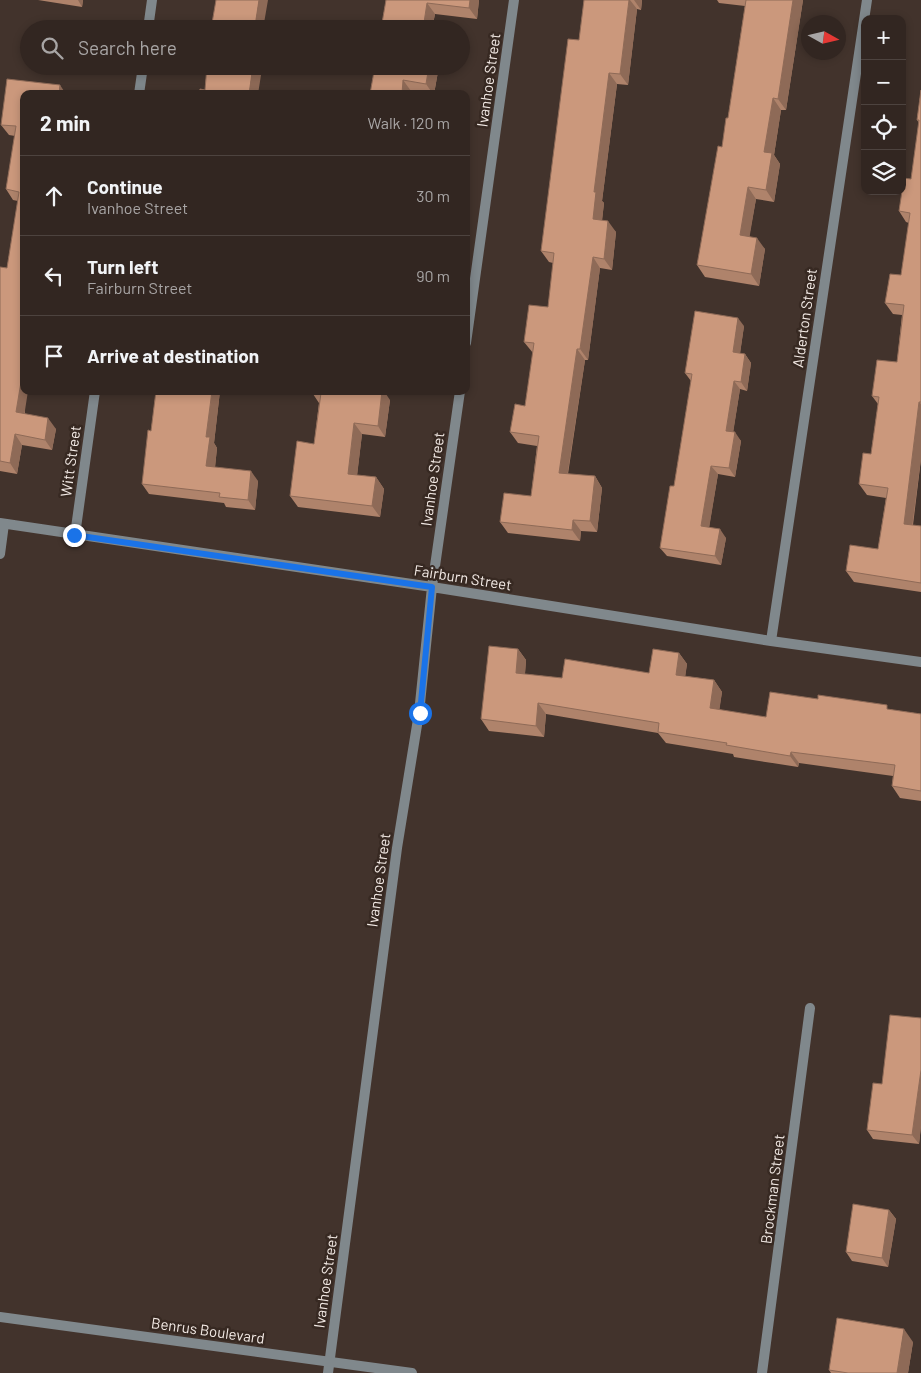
<!DOCTYPE html>
<meta charset="utf-8">
<style>
:root{--surface:#322621;--page:#3d322e;--text:#f1f3f6;--muted:#a8a5a5;--line:#4d433f}
body{margin:0;font-family:Barlow,sans-serif;background:var(--page);color:var(--text)}
.controls{position:absolute;right:15px;top:15px;display:grid;overflow:hidden;border-radius:10px;box-shadow:0 2px 8px #0003}
.controls button{width:45px;height:45px;display:grid;place-items:center;padding:0;border:0;border-bottom:1px solid var(--line);background:var(--surface);color:var(--text);font:25px sans-serif}
.compass{position:absolute;left:801px;top:15px;width:45px;height:45px;border-radius:50%;background:var(--surface);box-shadow:0 2px 8px #0003;rotate:98deg}
.stop{position:absolute;width:15px;height:15px;margin:-11px;border:4px solid #1a73e8;border-radius:50%;background:#fff}
.stop.end{background:#1a73e8;border-color:#fff;box-shadow:0 1px 5px #0008}
.list{margin:0;padding:0;list-style:none}
h2{display:flex;justify-content:space-between;align-items:center;height:65px;margin:0;padding:0 20px;font-size:21px}
h2 small{font-size:16px;font-weight:400;color:var(--muted)}
.list li{display:grid;grid-template-columns:32px 1fr auto;gap:15px;align-items:center;box-sizing:border-box;height:80px;padding:0 20px;border-top:1px solid var(--line)}
.list b{display:block;font-size:19px;white-space:nowrap}
.list p{margin:0;font-size:16px;white-space:nowrap;color:var(--muted)}
.list em{font-size:16px;font-style:normal;color:var(--muted)}
.icon{flex:none;width:28px;height:28px;fill:none;stroke:currentColor;stroke-width:2;stroke-linecap:round;stroke-linejoin:round}
.map{position:relative;flex:none;width:921px;height:1373px;overflow:hidden}
.search{position:absolute;background:var(--surface);box-shadow:0 2px 8px #0003;left:20px;top:20px;width:450px;height:55px;display:flex;align-items:center;gap:12px;box-sizing:border-box;padding:0 18px;border-radius:28px;color:var(--muted);font-size:19px}
.panel{position:absolute;background:var(--surface);box-shadow:0 2px 8px #0003;left:20px;top:90px;width:450px;height:305px;border-radius:10px}
.map>svg:first-child{display:block}
.lines{fill:none;stroke-linecap:round;stroke-linejoin:round}
.minor{stroke:#80888c;stroke-width:10}
.tertiary{stroke:#80888c;stroke-width:10}
.wall{fill:#af836b}
.shaded-wall{fill:#8e6a57}
.building{fill:#cb987c;stroke:#8e6a57}
.route{stroke:#1a73e8;stroke-width:6}
.labels{text-anchor:middle;dominant-baseline:central;stroke-width:5;stroke-linejoin:round;paint-order:stroke}
.street-label{font-size:15px;fill:#f3eae5;stroke:#372922}
</style>
<div class="map">
<svg width="921" height="1373" viewBox="0 0 921 1373">
<rect width="100%" height="100%" fill="#42332c"/>
<g class="lines">
<!-- minor -->
<path class="minor" d="M148,29L152,0
M139,94L143,66
M466,343L514,0
M0,523L432,587L771,641L921,662
M75,535L95,391
M0,554L4,524
M771,641L867,0
M328,1373L397,848L419,713L432,587L460,391
M762,1373L810,1008"/>
<!-- tertiary -->
<path class="tertiary" d="M0,1317L412,1373"/>
</g>
<!-- wall -->
<path class="wall" d="M38,0H83L82,7Z
M386,0H479L477,19L435,14L432,29H381Z
M584,0H642L641,10L637,9L628,85L617,84L602,201L604,203L602,220L616,232L612,270L600,268L588,360H585L568,474L595,476L602,488L597,532L581,531L580,541L508,533L500,522L531,496L537,446L518,443L510,432L525,406L533,353L524,342L548,307L553,263L549,262L541,251L579,40Z
M717,0H803L786,110H781L774,155L780,164L774,202L756,199L749,237L765,249L759,286L705,277L697,265L728,118L745,6L719,3Z
M207,66H277L276,70L262,69L205,90Z
M375,66H439L434,94H427L411,91V94H370Z
M921,90V459L913,525L921,526V592L854,582L846,571L878,549L886,498L867,495L859,484L871,454L878,404L872,396L897,362L902,315L893,314L885,303L901,275L909,223L906,222L899,211L911,179L919,123L917,120Z
M24,94V391L25,414L56,429L52,450L22,445L17,474L0,471V267L7,268L18,201L13,200L6,189L15,136L9,135L1,125Z
M744,326L740,353L745,354L751,363L747,391L740,389L733,432L741,441L735,477L718,474L709,527L726,538L721,565L667,556L660,548L674,486L691,381L685,373Z
M156,391H220L214,443L217,448L215,467L258,481L255,510L226,507L224,503L149,494L142,484L151,431Z
M311,391L390,400L385,437L362,434L357,475L376,477L384,489L380,517L298,507L290,496L314,444L319,403Z
M518,649L526,660L525,674L562,678L649,673L679,653L687,664L685,676L714,680L722,692L719,710L766,717L818,699L921,714V801L900,798L892,786L893,776L799,763L798,767L734,757L733,754L666,743L658,733L546,714L544,737L489,731L481,719Z
M921,1018V1126L919,1144L873,1139L867,1130L882,1084Z
M889,1210L896,1219L888,1267L852,1261L846,1252Z
M913,1342L908,1373H831L829,1370Z"/>
<!-- shaded-wall -->
<path class="shaded-wall" d="M78,0H83L82,7Z
M259,0H268L263,29L255,26Z
M470,0H479L477,19L469,8Z
M629,0H630L637,9L628,85L620,74Z
M634,0H642L641,10Z
M793,0H803L786,110L778,99Z
M427,3L435,14L432,29H423Z
M253,66H260L262,69L258,94H249Z
M429,66H439L434,94H433L426,84Z
M609,73L617,84L602,201L604,203L601,230L593,219L594,192Z
M403,80L411,91V94H402Z
M60,85L66,94H59Z
M773,98L781,110L774,155L780,164L774,202L766,190L764,152Z
M748,187L756,199L748,246L740,235Z
M608,221L616,232L612,270L604,259Z
M757,238L765,249L759,286L751,274Z
M593,257L600,268L588,360L580,349Z
M738,318L744,326L739,361L733,352Z
M577,349L585,360L566,484L559,473Z
M745,354L751,363L747,391L741,382Z
M23,364L24,391H28L23,423L16,412Z
M734,381L740,389L732,440L726,431Z
M212,391H220L214,443L217,448L214,477L206,466V437Z
M382,391H384L390,400L385,437L378,426Z
M919,402L921,404V459L911,535L904,524Z
M48,418L56,429L52,450L45,440Z
M354,423L362,434L356,485L348,474Z
M735,432L741,441L735,477L729,468Z
M15,434L22,445L17,474L10,463Z
M711,466L718,474L708,535L701,526Z
M251,471L258,481L255,510L248,500Z
M595,476L602,488L597,532L590,521Z
M376,477L384,489L380,517L372,506Z
M573,520L581,531L580,541L572,530Z
M720,529L726,538L721,565L715,556Z
M518,649L526,660L524,685L516,673Z
M679,653L687,664L684,686L676,675Z
M714,680L722,692L718,720L710,708Z
M538,703L546,714L544,737L536,726Z
M791,752L799,763L798,767L790,756Z
M921,1070V1126L919,1144L912,1135Z
M889,1210L896,1219L888,1267L882,1258Z
M904,1329L913,1342L908,1373H897Z"/>
<!-- building -->
<path class="building" d="M216,0H259L255,26L272,28V29H211Z
M386,0H470L469,8L427,3L423,29H381Z
M584,0H629L620,74L609,73L594,192H596L593,219L608,221L604,259L593,257L580,349H577L559,473L595,476L590,521L573,520L572,530L500,522L504,493L531,496L539,436L510,432L515,404L525,406L534,343L524,342L529,305L548,307L554,253L541,251L568,39L579,40Z
M746,0H793L778,99L773,98L764,152L772,153L766,190L748,187L740,235L757,238L751,274L697,265L718,146L722,147L726,118H728Z
M207,66H253L249,94H199L200,89L205,90Z
M375,66H429L426,84L403,80L402,94H370Z
M7,79L60,85L59,94H24V364L16,412L48,418L45,440L15,434L10,463L0,461V267L7,268L19,192L6,189L16,126L1,125Z
M921,90V402H919L904,524L921,526V583L846,571L850,545L878,549L888,488L859,484L863,453L871,454L879,397L872,396L877,360L897,362L904,305L885,303L890,274L901,275L910,213L899,211L902,191L903,178L911,179L919,120H917Z
M695,311L738,318L733,352L745,354L741,382L734,381L726,431L735,432L729,468L711,466L701,526L720,529L715,556L660,548L670,486H674L692,374L685,373Z
M156,391H212L206,437H210L206,466L251,471L248,500L219,497L220,493L142,484L148,430L151,431Z
M311,391H382L378,426L354,423L348,474L376,477L372,506L290,496L297,441L314,444L321,393Z
M489,646L518,649L516,673L562,678L565,659L649,673L653,649L679,653L676,675L714,680L710,708L766,717L770,692L818,699V695L887,705V709L921,714V791L892,786L895,765L791,752L790,756L726,745L727,743L658,732L659,723L538,703L536,726L481,719Z
M890,1015L921,1018V1070L912,1135L867,1130L873,1083L882,1084Z
M853,1204L889,1210L882,1258L846,1252Z
M837,1318L904,1329L897,1373H848L829,1370Z"/>
<g class="lines">
<!-- route -->
<path class="route" d="M74,535L432,587L420,713"/>
</g>
<g class="labels">
<!-- street labels -->
<g class="street-label">
<text transform="translate(488 80) rotate(-82)">Ivanhoe Street</text>
<text transform="translate(804 318) rotate(-82)">Alderton Street</text>
<text transform="translate(70 461) rotate(-82)">Witt Street</text>
<text transform="translate(432 479) rotate(-82)">Ivanhoe Street</text>
<text transform="translate(463 577) rotate(9)">Fairburn Street</text>
<text transform="translate(378 880) rotate(-82)">Ivanhoe Street</text>
<text transform="translate(772 1189) rotate(-83)">Brockman Street</text>
<text transform="translate(325 1281) rotate(-82)">Ivanhoe Street</text>
<text transform="translate(208 1330) rotate(8)">Benrus Boulevard</text>
</g>
</g>
</svg>
<div class="controls">
<button>+</button>
<button>−</button>
<button><svg class="icon" aria-label="locate" viewBox="0 0 24 24"><circle cx="12" cy="12" r="6"/><path d="M12 2v4M12 18v4M2 12h4M18 12h4"/></svg></button>
<button><svg class="icon" aria-label="layers" viewBox="0 0 24 24"><path d="M12 4l9 5-9 5-9-5zM3 14l9 5 9-5"/></svg></button>
</div>
<svg class="compass" viewBox="-18 -18 36 36"><path d="M0-13l5 13h-10z" fill="#e53935"/><path d="M0 13l5-13h-10z" fill="#a8a5a5"/></svg>
<div class="stop" style="left:420px;top:713px"></div>
<div class="stop end" style="left:74px;top:535px"></div>
<div class="search"><svg class="icon" aria-label="search" viewBox="0 0 24 24"><circle cx="10" cy="10" r="6"/><path d="M15 15l6 6"/></svg>Search here</div>
<section class="panel">
<h2>2 min<small>Walk · 120 m</small></h2>
<ul class="list">
<li><svg class="icon" aria-label="ahead" viewBox="0 0 24 24"><path d="M12 20V5M6 11l6-6 6 6"/></svg><div><b>Continue</b><p>Ivanhoe Street</p></div><em>30 m</em></li>
<li><svg class="icon" aria-label="left" viewBox="0 0 24 24"><path d="M17 20v-9H6M10 6l-5 5 5 5"/></svg><div><b>Turn left</b><p>Fairburn Street</p></div><em>90 m</em></li>
<li><svg class="icon" aria-label="arrive" viewBox="0 0 24 24"><path d="M6 21V4h12l-3 4 3 4H6"/></svg><div><b>Arrive at destination</b></div></li>
</ul>
</section>
</div>
